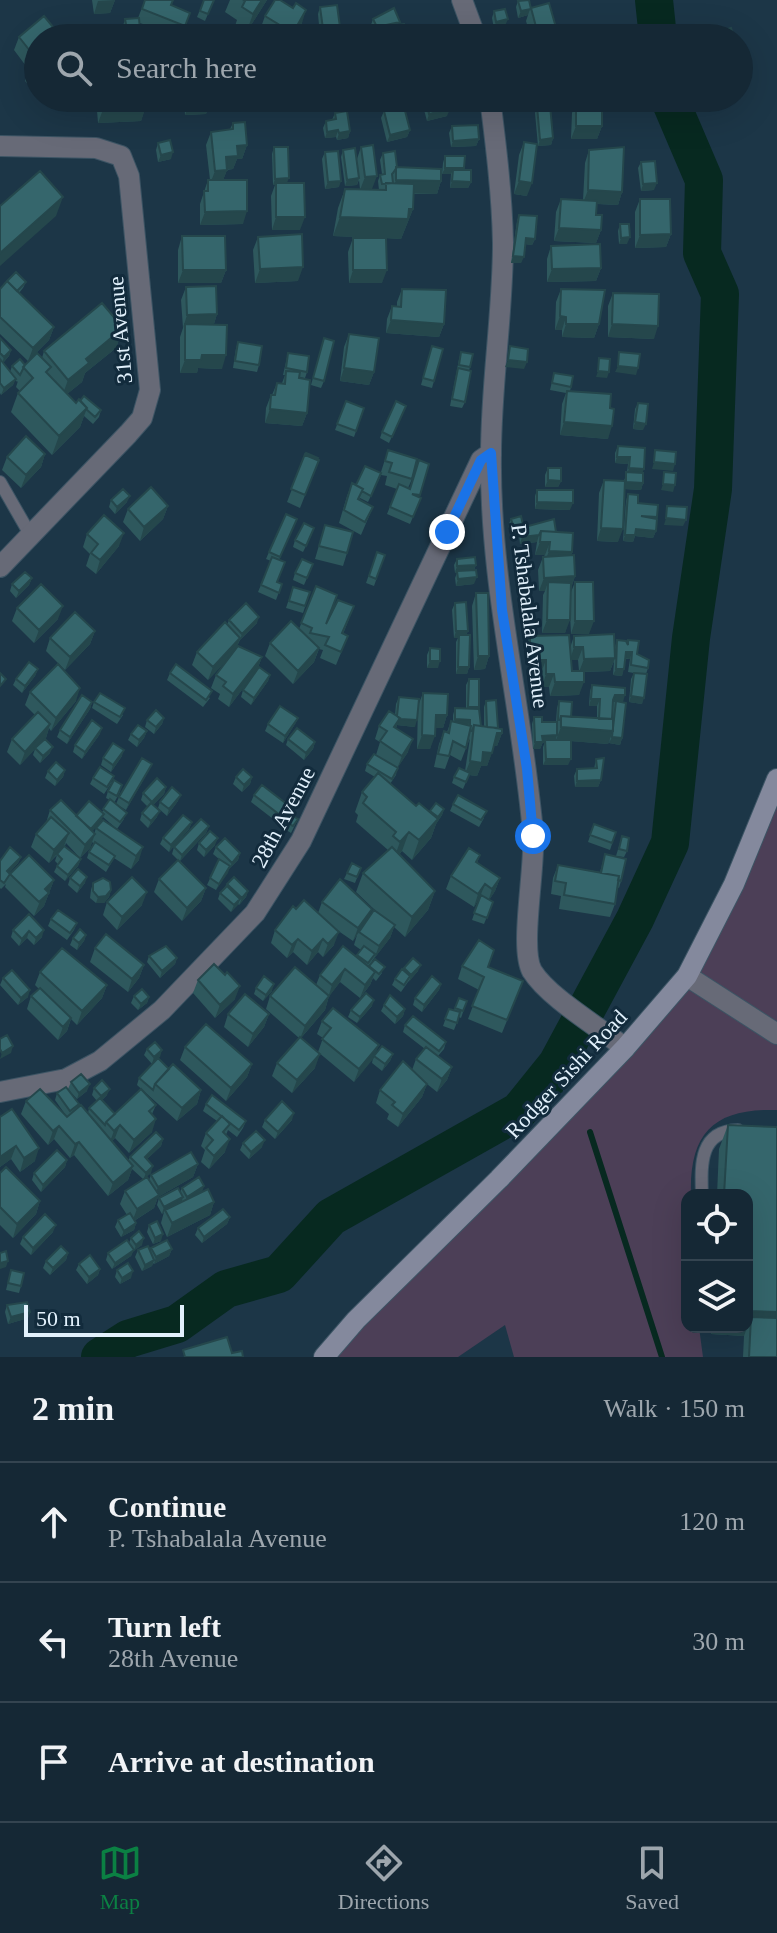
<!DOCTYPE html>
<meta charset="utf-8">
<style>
:root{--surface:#152835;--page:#223441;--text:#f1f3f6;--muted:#9da6ad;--line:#344450;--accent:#0b8043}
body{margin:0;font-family:Georgia,serif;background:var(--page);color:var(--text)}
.controls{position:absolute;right:24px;bottom:24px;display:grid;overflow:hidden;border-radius:16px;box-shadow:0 8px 32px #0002}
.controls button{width:72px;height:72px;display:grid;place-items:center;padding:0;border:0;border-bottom:2px solid var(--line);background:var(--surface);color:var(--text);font:40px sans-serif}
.scale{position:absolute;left:24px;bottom:20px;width:160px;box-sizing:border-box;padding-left:8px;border:4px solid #e2f1fc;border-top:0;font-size:22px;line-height:28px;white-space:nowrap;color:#e2f1fc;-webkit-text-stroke:6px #122b3c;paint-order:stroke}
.stop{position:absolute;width:24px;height:24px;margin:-18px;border:6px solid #1a73e8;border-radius:50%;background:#fff}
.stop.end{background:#1a73e8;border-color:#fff;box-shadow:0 2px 8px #0008}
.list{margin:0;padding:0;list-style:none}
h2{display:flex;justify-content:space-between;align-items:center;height:104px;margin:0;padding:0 32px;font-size:34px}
h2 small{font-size:26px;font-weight:400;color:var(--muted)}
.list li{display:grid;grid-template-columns:52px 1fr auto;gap:24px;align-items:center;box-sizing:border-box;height:120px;padding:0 32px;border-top:2px solid var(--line)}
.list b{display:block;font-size:30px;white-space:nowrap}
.list p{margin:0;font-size:26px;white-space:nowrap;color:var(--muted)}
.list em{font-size:26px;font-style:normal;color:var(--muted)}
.icon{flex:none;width:44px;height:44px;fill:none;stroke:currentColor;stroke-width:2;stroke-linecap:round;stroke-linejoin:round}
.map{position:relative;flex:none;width:777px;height:1357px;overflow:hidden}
.search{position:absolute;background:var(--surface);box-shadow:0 8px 32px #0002;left:24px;right:24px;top:24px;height:88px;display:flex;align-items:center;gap:20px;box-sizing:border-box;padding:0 28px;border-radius:44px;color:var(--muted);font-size:30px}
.sheet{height:464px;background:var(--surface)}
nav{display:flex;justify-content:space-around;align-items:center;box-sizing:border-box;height:112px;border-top:2px solid var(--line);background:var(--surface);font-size:22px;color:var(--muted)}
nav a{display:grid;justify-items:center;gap:4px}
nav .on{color:var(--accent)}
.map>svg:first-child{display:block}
.green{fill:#4c3f57}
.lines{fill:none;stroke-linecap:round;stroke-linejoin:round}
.stream{stroke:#072920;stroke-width:6}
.river{stroke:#072920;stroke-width:38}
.lane-casing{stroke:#3c5464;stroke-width:14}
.street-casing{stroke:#3c5464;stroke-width:22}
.secondary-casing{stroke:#3c5464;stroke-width:22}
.lane{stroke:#676a77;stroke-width:12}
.street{stroke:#676a77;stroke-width:20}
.secondary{stroke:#84899d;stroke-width:20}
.wall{fill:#2e585d;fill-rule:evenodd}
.shaded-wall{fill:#25474c}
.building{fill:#35666c;stroke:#25474c;stroke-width:2}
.route{stroke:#1a73e8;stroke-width:10}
.labels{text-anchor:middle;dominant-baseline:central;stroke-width:6;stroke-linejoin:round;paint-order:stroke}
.street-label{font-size:22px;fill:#e2f1fc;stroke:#122b3c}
</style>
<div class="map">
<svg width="777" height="1357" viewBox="0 0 777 1357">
<rect width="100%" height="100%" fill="#1c3647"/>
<!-- green -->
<path class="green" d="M777,783V1110C715,1108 689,1132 691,1195H687V1327H699L703,1357H514L505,1325L458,1357H325L687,980Z"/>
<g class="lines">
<!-- stream -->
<path class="stream" d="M557,1064L560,1090
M590,1132L662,1357"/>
<!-- river -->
<path class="river" d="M654,0L658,38
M100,1357L128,1339L177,1324L226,1289L279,1274L331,1217L519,1111L557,1064L635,919L670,843L691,638L713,489L720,294L702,253L704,180L669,98"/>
<defs>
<path id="lane" d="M0,482L31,536
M702,1195C701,1165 699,1131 738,1130"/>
<path id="street" d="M462,0L476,38
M490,98C496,146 502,194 503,243C503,313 491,384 491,454C489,582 522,706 533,833C536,865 519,948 532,971C549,998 599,1027 625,1048
M0,146L96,148L121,156L129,176L150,390L142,418L128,434L0,567
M687,976L777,1034
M0,1092L66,1079L100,1061L162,1010L255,913L301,841L481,460L491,453"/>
<path id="secondary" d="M324,1357L356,1320L499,1179L625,1048L687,976L734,884L777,779"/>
</defs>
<!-- lane casing -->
<use href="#lane" class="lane-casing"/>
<!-- street casing -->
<use href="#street" class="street-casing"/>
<!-- secondary casing -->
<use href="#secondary" class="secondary-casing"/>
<!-- lane -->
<use href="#lane" class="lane"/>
<!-- street -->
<use href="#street" class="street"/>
<!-- secondary -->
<use href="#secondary" class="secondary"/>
</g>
<!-- wall -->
<path class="wall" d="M92,0H115L110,13L94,14Z
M145,0L171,5L190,13L181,38L140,23L138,36L136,37V38H109L111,32L123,30V26L125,19L138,18Z
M204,0H214L205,21L197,17Z
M230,0H267L246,33L235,26L237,20L225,12Z
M518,1L531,8L559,38H531L526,21L528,15L518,18L516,7Z
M320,7L337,34L320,36L318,14Z
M293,8L302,23L293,38H274L260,30L265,16Z
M494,11L505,26L494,29L492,18Z
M373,19L399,24L406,38H414H363L364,33H367L369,28H372L371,25Z
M19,37L38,38V97L25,81L29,70L14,50Z
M96,98H148L141,121L98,123Z
M184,98H211L206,114L185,115Z
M329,98H344L340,108L330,109Z
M579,98H602V126L597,139H571L572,113L576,100H579Z
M426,99L447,116L427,121L423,106Z
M537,106L553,138L551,145L538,146L535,113Z
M384,111L410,130L407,137L387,142L381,118Z
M335,113L350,131L348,138L337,140L336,137L325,138L323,128L326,121L332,120Z
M233,123L247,145L242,159H237L233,169L227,170L223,180L243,224L200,225V204L208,180H210L206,145L211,132L230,129Z
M452,126L479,139L476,146L451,147L449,133Z
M524,142L527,196L514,194L519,155Z
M158,143L171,159L158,162L156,150Z
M274,147L287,183L300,230H272L271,196L275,185H273L272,154Z
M361,147L372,189L367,190H379L378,181L380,175L382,174L380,160L383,153L397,167L441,181L437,194H414L413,209L401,239L386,238L382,283H349L348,252L353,238H382L333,236L338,208L345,189H360L359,180L357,185L345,186L341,157L343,150L357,159Z
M589,150L622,192L618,205L597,204L596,215L601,230L596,243L554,241L556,212L561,199L583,200L585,163Z
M325,152L339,187L325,189L322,159Z
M445,156L464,170L471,182L468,188H450L451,174H442L443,163Z
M641,162L654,190L641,191L638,168Z
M640,199L671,234L666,247L635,248V212Z
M519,215L535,239L532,245L525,244L521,263H511L517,221Z
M620,224L627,244H619L618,231Z
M182,236L226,270L221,283H178V250Z
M258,237L298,281L255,283L253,250Z
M551,246L601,268L596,281L547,282V259Z
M26,282L23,288L19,293L54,327L49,340L28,361L0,334V289Z
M186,287L217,314L214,324L222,369L198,368L197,373H180V337L183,328L181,300Z
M402,289L444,324L439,337L386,333L387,319L392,306H397V302Z
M561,289L599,324L594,338L562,337V330H555L556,302Z
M613,293L654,339L608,337V306Z
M123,328L116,348L85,373L82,382L67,394L76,403L101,410L99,417L93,424L84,416L80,427L52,455L11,412L18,393L20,391L16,387L18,381L17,382L15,379L13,385L1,395L0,393V338L11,350L9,356L3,363L10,372L12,366L25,365L42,358L44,351Z
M349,334L374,372L369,385L340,381L344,347Z
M324,338V381L321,388L311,385Z
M238,342L259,365L257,372L233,368L236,348Z
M430,352L434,381L432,388L421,385Z
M461,352L473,354L469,371L465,402L462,408L450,406L459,359Z
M288,353L307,372L305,378L299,377L307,413L302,426L265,423L266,408L271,395H272L277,383H282L285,375H283Z
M554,373L571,387L570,391L610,408L608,439L560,435L562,404L566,393L550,390Z
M346,401L364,408L354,437L335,430Z
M638,403L643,430L633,429L635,409Z
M406,406L389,443L380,438L382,432Z
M618,446L642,473L643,483L641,490L625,489L618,542L597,541L599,493L604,480L624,481L627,472L628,464L615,463V453Z
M388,450L412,479L408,488L410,489L429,464L419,497L421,498L410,524L387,514L397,489L385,485L387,476L381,475L368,502L360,498L359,500L373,507L361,535L339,523L347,496L352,483L356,485L381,472Z
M306,453L319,460L300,508L287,502Z
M45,454L41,467L21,488L2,470L7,457Z
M548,468L561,481L558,487H545V475Z
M537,490L570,510L535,509V496Z
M628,494L638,503L656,531L653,538L635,536L633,542L623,541L626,501Z
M111,500L127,502L115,514L109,507Z
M168,506L163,519L140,541L123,522L128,509Z
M297,519L279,560L277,582L282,584L276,600L258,592L271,561L266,559L269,552Z
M511,519L522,528L556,532L572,552L571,555L575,576L571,588V592L575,582L589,634H571L570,614L565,633H542L543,595L545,591H539L538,570L543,557L545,555H535L537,542L520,544L519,535L520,532L512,535L508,526Z
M325,525L347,553L343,566L315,559Z
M87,534L119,546L96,574L86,566L90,554L83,547Z
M312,534L303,552L293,547L295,540Z
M377,552L385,555L374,586L366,583Z
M457,559L476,565L474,570V584L456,586L455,578L457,573H455L454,565Z
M313,564L304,585L293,580L295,573Z
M32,578L29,585L16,598L10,591L12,584Z
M316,586L327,622L349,619L343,634L348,636L336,665L320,658L323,650L319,649L314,662L293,684L265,656L270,643L299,629Z
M293,587L310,592L303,613L286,608Z
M476,593L489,656L485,669L474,670L472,606Z
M455,603L468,631L466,635L469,667L467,674H456V642L458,638H454L452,610Z
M17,608L58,619L34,643L12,621Z
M229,620L257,623L240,640L237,646L262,657L257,670L229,707L218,699L220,694L211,688L216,675L228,659L208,680L192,665L197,652L227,625Z
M95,631L90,644L65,670L46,651L50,638Z
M530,636L570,648L574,636L615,647L617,640L637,654L648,668L646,674L642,704L629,702L631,679L634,673L628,672L630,659H625L622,676L613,675L614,661L610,671L584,672L579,695L550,696L549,687H542L541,673H535V662H526L525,649ZM571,660H578L579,671H572Z
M430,648L438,668H427V655Z
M38,669L35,676L22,693L13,685L16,679Z
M170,673L210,698L203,707L167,680Z
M270,675L268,681L251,705L241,697L243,690Z
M469,679L479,707L481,726L484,727V707L486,701L498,728L502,733L497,746H494L487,766H481L477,776L469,775L463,789L452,783L454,777L465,771L470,738L461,761L450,755L445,769L434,767L439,744L444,731L447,732L451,721L453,722V715L455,708H466V685Z
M592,685L623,702L622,738L620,745L609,743L610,739L608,744L571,741L568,765H543V747L545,742H543L540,749H533L532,724L534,717L542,722H556L557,708L559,701L571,717L597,718V706H589L590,691Z
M30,692L76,701L51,731L49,728L46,738L37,746L50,753L40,763L33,755L35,749L20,765L7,752L12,739L35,715L25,705Z
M423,693L447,715L443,728H435L430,749H417L418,706Z
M399,697L415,727L397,725L396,728L408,752L397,768L396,775L390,784L416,806L429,812L444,809L442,815L436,824L431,838L412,860L402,851L399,855L435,891L428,910L405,937L394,927L390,938L372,961L382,973L376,981L373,978L370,985L360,998L340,982L329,996L325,1010L301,1038L315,1068L292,1093L272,1076L277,1063L299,1038L266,1009L270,996L316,985L320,975L356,957L361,950L354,945L357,935L353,941L334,928V945L323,957L318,952L307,965L293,952L287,958L271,943L275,930L296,909L318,913L322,902L369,917L377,912L356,892L363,873L388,850L356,822L358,815L355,812L362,792L375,777L365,771L367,764L384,760L376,755L380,742L375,739L379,726L395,715L396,704Z
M92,702L90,709L67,744L57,737L60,730Z
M94,702L123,715L117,724L92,708Z
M164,718L162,724L154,734L145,727L147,720Z
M298,718L295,724L283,743L265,731L268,724Z
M147,731L144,738L137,747L128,740L131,734Z
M100,734L82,759L73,752L75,745Z
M288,739L315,742L313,749L304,760L286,745Z
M122,756L111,772L101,765L103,758Z
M596,759L601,780L598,787H575L574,776L577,769H594Z
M152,764L149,770L126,810L116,804L119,797Z
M65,770L63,777L55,786L45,778L48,771Z
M236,777H252L250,784L242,792L233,784Z
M93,778L112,782L104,794L90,784Z
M166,787L164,794L153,805L157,817L148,828L140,820L142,813L148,807L141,800L143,793Z
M108,791L120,792L114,803L124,819L117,829L103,817L92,832L94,834L96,828L103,820L139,860L131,869L114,858L106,872L87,858L89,852L94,844L92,842L90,848L80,858L66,843L65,846L81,859L78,866L65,881L54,872L58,864L55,861L57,855L49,863L31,847L36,834L46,823L50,810L76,816L102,812L110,800L106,798Z
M254,795L288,805L285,811L277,822L251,802Z
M178,801L167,816L158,808L160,802Z
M453,804L484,818L479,827L450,811Z
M298,819L291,833L283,828L285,822Z
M192,822L189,829L169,852L160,844L163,838Z
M594,824L616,832L610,850L588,842Z
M209,826L206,833L180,861L206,888L201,901L182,921L154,892L159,879L178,860L172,854L174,847Z
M622,836L627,851L624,857L616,856Z
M199,843L215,845L204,857L197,850Z
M216,847L240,853L238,860L229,869L216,890L207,885L219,859L213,854Z
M605,854L621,881L619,888L617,887L615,904L610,917L559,909L561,896L551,894L553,878L558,865L600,872Z
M480,855L477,863L500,878L495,891L489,900L493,902L484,924L472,920L480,897L474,907L446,889L451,876Z
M21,857L18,863L9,873L54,880L44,906L34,916L5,887L6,884L1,889L0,888V861Z
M352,863L361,868L355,883L344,879Z
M70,878L85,883L77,893L68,885Z
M93,883L111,890L109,897L104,903H96L90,898L91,890Z
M227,884L248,891L246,897L239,905L238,904L231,912L218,899L220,893Z
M107,902L142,905L117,930L103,915Z
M29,914L42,937L34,945L27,938L19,946L11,937L13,930Z
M51,919L77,923L74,930L67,940L48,926Z
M86,935L84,941L77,950L70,945L73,938Z
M95,948L144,965L139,978L128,992L90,962Z
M149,956L177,958L175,964L160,978L147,962Z
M462,966L488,967L523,981L502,1033L468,1019L479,990L458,979Z
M404,968L418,971L408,982L401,992L392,985L395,979Z
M40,972L107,985L102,998L77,1025L71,1019L67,1031L58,1040L27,1009L31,996L39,989L35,985Z
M3,978L28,997L18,1005L0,985Z
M198,980L235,999L215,1018L193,993Z
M441,984L439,990L422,1012L413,1005L415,998Z
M256,988L272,991L263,1001L254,994Z
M134,996L149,997L147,1003L138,1010L131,1003Z
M459,998L467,1001L461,1018L459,1017L454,1030L443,1026L449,1009L454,1010Z
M384,1005L405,1009L403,1016L395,1024L381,1011Z
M372,1006L357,1023L348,1017L351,1010Z
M228,1014H269L264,1027L248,1047L224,1027Z
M322,1021L375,1055L393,1054L390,1061L382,1071L372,1063L373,1058L354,1082L318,1052L323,1038L317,1034Z
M405,1025L446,1042L444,1049L438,1056L452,1067L447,1080L437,1092L427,1084L422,1097L398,1127L387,1119L389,1114L376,1103L380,1090L412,1070L416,1059L425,1049L403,1032Z
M185,1047L252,1064L247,1077L226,1101L180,1060Z
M147,1049L162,1050L158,1059L169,1069L201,1090L197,1104L177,1121L137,1085L139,1078L152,1064L144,1055Z
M71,1082L87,1091L77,1099L68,1089Z
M94,1088L107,1095L102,1100L115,1114L156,1105L152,1114V1132L129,1153L115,1138L112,1141L128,1161L130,1157L163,1139L161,1146L147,1159L151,1173L146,1177L149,1180L151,1175L198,1164L193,1177L158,1197L154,1208L134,1221L136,1223L134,1230L121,1237L115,1227L118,1220L127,1215L120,1204L125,1191L143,1179L132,1169L128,1180L108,1196L74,1155L70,1158L54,1139L48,1145L21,1114L26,1101L67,1117L55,1100L57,1093L88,1113L89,1108L97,1101L92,1095Z
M206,1104L246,1121L243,1128L237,1137L228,1130L226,1135L225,1152L209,1169L201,1162L205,1150L201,1146L206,1133L217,1121L203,1111Z
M0,1117L35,1161L20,1172L11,1159L0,1167Z
M265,1120H292L275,1139L262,1127Z
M728,1125L777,1127V1357H743L744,1336L711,1334V1327H747V1195H717L719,1149Z
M243,1143L262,1147L249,1159L240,1150Z
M67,1160L65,1167L41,1192L32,1180L34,1173Z
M0,1173L40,1201L36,1214L13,1238L0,1225Z
M182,1188L202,1192L214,1202L210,1215L167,1237L161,1223L164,1212L162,1214L157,1205L159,1198L180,1192Z
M230,1217L227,1224L202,1243L195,1235L198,1228Z
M149,1225L161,1241L153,1244L147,1232Z
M53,1232L31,1255L20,1244L23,1237Z
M131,1238L142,1245L133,1251L131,1256L112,1269L106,1260L108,1253L129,1243Z
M151,1248L172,1249L169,1256L154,1264L153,1263L152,1266L142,1271L135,1257L138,1250L150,1251Z
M68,1253L66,1260L50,1275L43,1268L46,1261Z
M79,1264L100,1269L98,1275L87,1284L76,1270Z
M11,1270L21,1286L19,1293L6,1290Z
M117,1270L131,1278L120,1284L115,1277Z
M7,1305L30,1312L28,1318L8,1324L5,1312Z"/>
<!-- shaded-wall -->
<path class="shaded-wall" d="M115,0L110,13L94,14L98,1Z
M262,0H267L246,33L253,14Z
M530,9L528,15L518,18L521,11Z
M306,10L302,23L293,38H291Z
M508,19L505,26L494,29L496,22Z
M340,27L337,34L320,36L323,29Z
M150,98H165L164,102L149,103Z
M167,98H181L179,104L164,105Z
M334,98H344L340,108L330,109Z
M526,98L524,104L513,106L516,99Z
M611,98H619L618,101H609Z
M211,100L206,114L185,115L190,102Z
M148,101L141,121L98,123L105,104Z
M450,109L447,116L427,121L429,114Z
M576,126H602L597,139H571Z
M338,130L336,137L325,138L327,132Z
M410,130L407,137L387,142L390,135Z
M350,131L348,138L337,140L339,133Z
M553,138L551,145L538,146L540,140Z
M479,139L476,146L451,147L453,141Z
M247,145L242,159H237L233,169L221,170L226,157L237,146Z
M173,152L171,159L158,162L161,155Z
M445,168H464L462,175L453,170L451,174H442Z
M227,170L222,183L210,184L215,171Z
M377,176L372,189L360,190L365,177Z
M289,178L286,185H273L275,179Z
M359,178L357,185L345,186L347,180Z
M396,180L441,181L437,194L391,193Z
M341,181L339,187L325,189L328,182Z
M452,181L471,182L468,188H450Z
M519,181L532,183L527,196L514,194Z
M657,183L654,190L641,191L643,184Z
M588,190L622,192L618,205L583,203Z
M63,197L56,216L0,266V253Z
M409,209H413L401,239L333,236L340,217Z
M247,211L243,224L200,225L205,212Z
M276,217H305L300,230H272Z
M559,228L601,230L596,243L554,241Z
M671,234L666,247L635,248L640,235Z
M630,237L627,244H619L621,238Z
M526,238L535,239L532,245L523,244Z
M513,256L524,257L521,263H511Z
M303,267L298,281L255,283L260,269Z
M601,268L596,281L547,282L552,269Z
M183,270H226L221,283H178Z
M353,270H387L382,283H349Z
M217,314L213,327L185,324L183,328L187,315Z
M560,316L566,317L562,330H555Z
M391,320L444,324L439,337L386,333Z
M566,324H599L594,338L562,337Z
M612,324L658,326L654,339L608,337Z
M54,327L49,340L28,361L33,348Z
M123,328L116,348L85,373L82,382L61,399L68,380L86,359Z
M11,350L9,356L2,364L4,357Z
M202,355H226L222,369L198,368L197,373H180L185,360Z
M508,360L527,362L524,369L505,367Z
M618,366L638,368L636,375L615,372Z
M344,368L374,372L369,385L340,381Z
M598,371L609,372L607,378L596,377Z
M16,379L13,385L1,395L4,388Z
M87,408L80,427L52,455L59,436Z
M270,409L307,413L302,426L265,423Z
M564,422L612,426L608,439L560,435Z
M635,422L646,424L643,430L633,429Z
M45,454L41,467L21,488L26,475Z
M617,457H630L628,464L615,463Z
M654,462L675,464L673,471L652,469Z
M629,468L644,469L641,476L627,475Z
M548,480L561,481L558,487H545Z
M626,482L643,483L641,490L623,489Z
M663,484L675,485L673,492L661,490Z
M130,496L127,502L115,514L117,507Z
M537,502L573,503L570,510L535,509Z
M168,506L163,519L140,541L144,527Z
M666,518L686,520L683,526L664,525Z
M523,525L520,532L512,535L514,528Z
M601,528L623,529L618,542L597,541Z
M636,529L656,531L653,538L635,536L633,542L623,541L625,535Z
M124,533L119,546L96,574L100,560Z
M539,535L537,542L520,544L522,537Z
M540,542H550L545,555H535Z
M549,551L572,552L567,566L544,564Z
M476,565L473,572L455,573L457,566Z
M575,576L571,589L548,582L545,591H539L544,578Z
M477,577L474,584L456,586L458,579Z
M32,578L29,585L16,598L19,591Z
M63,606L58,619L34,643L39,630Z
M259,617L257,623L240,640L242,634Z
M547,620H570L565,633H542Z
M575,621H594L589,634H571Z
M95,631L90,644L65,670L70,657Z
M456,631H468L465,637L459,635L458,638H454Z
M240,638L236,651L208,680L213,667Z
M574,647H583L578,660H570Z
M319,648L314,662L293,684L298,671Z
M530,649H540L535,662H526Z
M626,652H632L630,659L623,658Z
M478,656H489L485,669L474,670Z
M262,657L257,670L229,707L233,694Z
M615,658L610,671L579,672L584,659Z
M540,660H546L541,673H535Z
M430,661H440L438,668H427Z
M458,667H469L467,674H456Z
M38,669L35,676L22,693L25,686Z
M616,669H624L622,676L613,675Z
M546,674H554L549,687H542Z
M270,675L268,681L251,705L254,698Z
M555,682H584L579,695L550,696Z
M80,688L76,701L51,731L56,718Z
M615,695H625L623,702H612Z
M631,696L644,698L642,704L629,702Z
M591,699H600L597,706H589Z
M92,702L90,709L67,744L70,737Z
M436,715H447L443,728H431Z
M164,718L162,724L154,734L156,727Z
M298,718L295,724L283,743L285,736Z
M397,718L417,720L415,727L397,725L395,731L394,725Z
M455,719L470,720L468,726H452Z
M50,724L46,738L20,765L25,752Z
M561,727L613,731L608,744L556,740Z
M102,728L100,734L82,759L85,752Z
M147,731L144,738L137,747L139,740Z
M497,733H502L497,746H492Z
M422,735L435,736L430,749H417Z
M557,735L555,742H543L540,749H533L535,742L542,736Z
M612,737L622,738L620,745L609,743Z
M413,739L408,752L397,769L402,756Z
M315,742L313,749L304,760L306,753Z
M53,747L50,753L40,763L43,756Z
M124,750L122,756L111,772L113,765Z
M483,752L492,753L487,766H481L477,776L469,775L463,789L469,775L465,774L470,761Z
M546,759H571L568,765H543Z
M152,764L149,770L126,810L129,803Z
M65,770L63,777L55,786L57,780Z
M252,777L250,784L242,792L244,785Z
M601,780L598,787H575L577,781Z
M166,787L164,794L150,808L152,802Z
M181,795L178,801L167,816L169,809Z
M444,809L442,815L436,824L431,838L412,860L419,840L437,819Z
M160,811L157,817L148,828L151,821Z
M104,814L102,820L89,836L91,829Z
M192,822L189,829L169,852L171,845Z
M209,826L206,833L180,861L182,855Z
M409,832L402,851L393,861L400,842Z
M69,833L64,846L49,863L54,850Z
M95,834L90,848L80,858L85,845Z
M218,838L215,845L204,857L206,850Z
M143,847L139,860L131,869L136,856Z
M240,853L238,860L229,869L232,863Z
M21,857L18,863L5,878L7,871Z
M81,859L78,866L65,881L68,875Z
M230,866L228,873L216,890L219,884Z
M87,877L85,883L77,893L80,886Z
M500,878L495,891L488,902L492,889Z
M54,880L44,906L34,916L45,889Z
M485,884L480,897L474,907L478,894Z
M206,888L201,901L182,921L187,908Z
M111,890L109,897L104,903H96L98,897Z
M248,891L246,897L239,905L242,898Z
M435,891L428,910L405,937L412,917Z
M147,892L142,905L117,930L122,917Z
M240,899L238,905L231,912L234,905Z
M372,909L367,923L359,932L353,941L358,928Z
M395,925L390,938L374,959L379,946Z
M44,930L42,937L34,945L36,938Z
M29,931L27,938L19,946L22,939Z
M339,932L334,945L323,957L328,944Z
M86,935L84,941L77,950L79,943Z
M298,939L293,952L287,958L292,945Z
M323,939L318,952L307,965L312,951Z
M177,958L175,964L160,978L162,971Z
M144,965L139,978L128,992L132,979Z
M421,965L418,971L409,982L411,975Z
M345,969L340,982L328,998L332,985Z
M375,972L370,985L360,998L365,985Z
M274,984L272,991L263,1001L266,995Z
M441,984L439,990L422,1012L424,1005Z
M107,985L102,998L77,1025L82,1011Z
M240,986L235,999L215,1018L220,1005Z
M30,990L28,997L18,1005L21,998Z
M329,996L325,1010L300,1039L305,1026Z
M149,997L147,1003L138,1010L141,1004Z
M374,1000L372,1006L357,1023L360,1017Z
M405,1009L403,1016L395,1024L397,1017Z
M269,1014L264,1027L248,1047L253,1034Z
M71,1018L67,1031L58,1040L63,1027Z
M379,1045L374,1058L354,1082L359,1069Z
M13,1046L11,1053L0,1059L2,1053Z
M162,1050L160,1057L152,1064L154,1057Z
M320,1054L315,1068L292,1093L297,1080Z
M393,1054L390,1061L382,1071L385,1064Z
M252,1064L247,1077L226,1101L231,1088Z
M452,1067L447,1080L437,1092L442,1079Z
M90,1084L87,1091L77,1099L79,1093Z
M427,1084L422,1097L398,1127L403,1114Z
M110,1089L107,1095L99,1103L101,1096Z
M201,1090L197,1104L177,1121L182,1108Z
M294,1113L292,1120L275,1139L278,1132Z
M156,1119L152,1132L129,1153L134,1140Z
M120,1125L115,1138L109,1144L114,1131Z
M59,1126L54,1139L48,1145L53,1131Z
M163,1139L161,1146L142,1164L145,1157Z
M230,1139L225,1152L209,1169L214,1156Z
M265,1140L262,1147L249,1159L251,1152Z
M79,1142L74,1155L70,1158L75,1144Z
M16,1146L11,1159L0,1167V1157Z
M39,1148L35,1161L20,1172L24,1158Z
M67,1160L65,1167L41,1192L43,1185Z
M198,1164L193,1177L158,1197L154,1208L132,1222L137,1209L154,1198L158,1187Z
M133,1166L128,1180L108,1196L113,1183Z
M153,1166L151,1173L143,1180L146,1173Z
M204,1186L202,1193L185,1203L187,1197Z
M183,1197L181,1204L165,1210L164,1212L162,1214L164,1207Z
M40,1201L36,1214L13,1238L17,1224Z
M214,1202L210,1215L167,1237L172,1223Z
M230,1217L227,1224L202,1243L204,1237Z
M136,1223L134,1230L121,1237L124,1231Z
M56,1225L53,1232L31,1255L33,1248Z
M163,1234L161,1241L153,1244L155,1238Z
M144,1238L142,1245L134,1251L136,1245Z
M172,1249L169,1256L154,1264L156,1257Z
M134,1250L131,1256L112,1269L115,1263Z
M68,1253L66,1260L50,1275L53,1268Z
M154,1260L152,1266L142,1271L145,1265Z
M8,1261L6,1267L0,1269V1263Z
M100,1269L98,1275L87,1284L89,1277Z
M133,1271L131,1278L120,1284L122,1278Z
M747,1311L777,1312V1337L751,1317L744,1336L711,1334L713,1327H747Z
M30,1312L28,1318L8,1324L11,1317Z"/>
<!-- building -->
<path class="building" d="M145,0H173L171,5L190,13L185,26L142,9Z
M204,0H214L208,14L200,11Z
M243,0H262L253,14L242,7L245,1Z
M275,0H280L293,8L296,3L306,10L293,33L265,16Z
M529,0L531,9L521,11L518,1Z
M549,3L559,38H539L531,8Z
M337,5L340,27L323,29L320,7Z
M394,8L400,22L377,27L373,19Z
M505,9L508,19L496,22L494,11Z
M44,16L62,38H38V61L19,37Z
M139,18L140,30H135L136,38H112L111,32L127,30L125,19Z
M404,24L406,38L414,37V38H365L364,33L369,32V28Z
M197,26L228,36L227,38H193Z
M731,28L734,38H727L725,30Z
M38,62V78L30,68Z
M104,98H148V101L105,104Z
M190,98H211V100L190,102Z
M431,98H447L450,109L429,114L426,99Z
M589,98H602V126H576V100H589Z
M550,105L553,138L540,140L537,106Z
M404,107L410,130L390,135L384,111Z
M347,111L350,131L339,133L338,130L327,132L326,121L336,119L335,113Z
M245,122L247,145L237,146L238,156L226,157L227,170L215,171L211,132L233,129V123Z
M478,125L479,139L453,141L452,126Z
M170,140L173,152L161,155L158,143Z
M524,142L537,144L532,183L519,181Z
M373,145L377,176L365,177L361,147Z
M274,147H288L289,178L275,179Z
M624,147L622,192L588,190L589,150Z
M355,148L359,178L347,180L343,150Z
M338,151L341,181L328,182L325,152Z
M395,151L397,167L393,173L392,174L393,183L382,184L380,175L385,174L383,153Z
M445,156H465L464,168H445Z
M655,161L657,183L643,184L641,162Z
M396,167L441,169V181L396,180Z
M453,170H471V182L452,181Z
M40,171L63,197L0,253V206Z
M208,180H247V211L205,212L204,191H208Z
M276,183H304L305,217H276Z
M386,183L414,184L413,209H409L408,219L340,217L345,189L386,190Z
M561,199L597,201L596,215H602L601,230L559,228Z
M640,199H670L671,234L640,235Z
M519,215L537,216L535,239L526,238L524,257L513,256Z
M620,224H629L630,237L621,238Z
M302,234L303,267L260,269L258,237Z
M182,236H225L226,270H183Z
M353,238H386L387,270H353Z
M600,244L601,268L552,269L551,246Z
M16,272L26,282L17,291L7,281Z
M7,281L54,327L33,348L0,317V289Z
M216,286L217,314L187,315L186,287Z
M402,289L446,290L444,324L391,320L392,306L401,307Z
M561,289L605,290L599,324H566V317L560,316Z
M613,293L659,294L658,326L612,324Z
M102,303L123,328L86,359L89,363L68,380L44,351Z
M185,324L227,325L226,355H202L201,360H185Z
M349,334L379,338L374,372L344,368Z
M0,338L11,350L4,357L0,353Z
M324,338L334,341L324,381L313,378Z
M238,342L262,346L259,365L235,361Z
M432,346L443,349L434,381L423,378Z
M510,346L528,349L527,362L508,360Z
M461,352L473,354L470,367L459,365Z
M619,352L640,354L638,368L618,366Z
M37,353L51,367L46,372L76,403L79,399L87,408L59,436L18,393L33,378L23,367Z
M288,353L309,356L307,372L286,368Z
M599,358L610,359L609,372L598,371Z
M0,359L16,379L4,388L0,383Z
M20,359L25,365L20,375L12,366Z
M458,368L471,371L465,402L452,399Z
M286,371L300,372L299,378L310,380L307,413L270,409L271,395H275L277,383L285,384Z
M554,373L573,376L571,387L552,383Z
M567,391L611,394L610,408L614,409L612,426L564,422Z
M84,396L101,410L95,417L86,409L87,408L80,401Z
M346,401L364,408L356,431L337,424Z
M396,401L406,406L392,437L382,432Z
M638,403L648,404L646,424L635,422Z
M26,436L45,454L26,475L7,457Z
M618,446L645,448L644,469L629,468L630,457H617Z
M388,450L417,459L412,479L389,472L392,463L385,461Z
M655,450L676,452L675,464L654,462Z
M306,453L318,458L317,460L305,455Z
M305,454L319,460L305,495L291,489Z
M419,460L429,464L420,495L412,494L421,498L413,517L390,507L399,484L410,489Z
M365,466L381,473L371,496L362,491L363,489L356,485Z
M548,468H561V481L548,480Z
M626,472L643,473V483L626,482Z
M664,472L676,473L675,485L663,484Z
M604,480L625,481L623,529L601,528Z
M352,483L363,489L358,499L373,507L365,522L344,510Z
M151,487L168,506L144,527L128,509Z
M123,489L130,496L117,507L111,500Z
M537,490H573V503L537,502Z
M628,494L638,495V503L658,505L657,517L641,516L657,519L656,531L636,529L635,535H625Z
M667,506L687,507L686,520L666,518Z
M286,514L297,519L280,557L269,552Z
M104,515L124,533L100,560L91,553L98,544L87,534Z
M521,516L523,525L514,528L511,519Z
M554,519L556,532L541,531L539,535L522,537L521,528Z
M304,523L314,528L306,546L295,540Z
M325,525L353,532L347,553L319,546Z
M541,531L573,533L572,552L549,551L550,542H540Z
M377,552L385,555L376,579L369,576Z
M574,555L575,576L544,578L543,557Z
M272,557L285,562L277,582L282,584L279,593L261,585Z
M475,557L476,565L457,566V559Z
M302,559L313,564L307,578L295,573Z
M476,570L477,577L458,579L457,571Z
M25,572L32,578L19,591L12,584Z
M548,582L571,583L570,620H547Z
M575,582H593L594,621H575Z
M41,584L63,606L39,630L17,608Z
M316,586L337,595L326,624L338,600L354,606L342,633L348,636L341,652L325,645L329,637L310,633L312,628L301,623Z
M293,587L310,592L305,606L289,601Z
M476,593H488L489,656H478Z
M466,602L468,631H456L455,603Z
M246,603L259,617L242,634L229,620Z
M75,612L95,631L70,657L50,638Z
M291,621L319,648L298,671L270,643Z
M225,622L240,638L213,667L197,652Z
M614,634L615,658L584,659L583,647H574V636Z
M459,635H470L469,667H458Z
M569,635L572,671H584V682H555L554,674H546V660H540V649H530V636Z
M617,640L626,641L628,645V640L639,641L637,654L649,660L648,668L631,665L632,652H626L624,669H616Z
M238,646L262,657L233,694L223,686L226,682L216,675Z
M430,648L440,649V661H430Z
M29,662L38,669L25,686L16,679Z
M58,664L80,688L56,718L30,692Z
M176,664L212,691L206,700L170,673Z
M259,667L270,675L254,698L243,690Z
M0,673L6,679L0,686Z
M634,673L647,674L644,698L631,696Z
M469,679H479V707H468Z
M592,685L625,688V695H615L613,700L612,719H599L600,699H591Z
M100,693L125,708L120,717L94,702Z
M423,693L448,694L447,715H436L435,736L422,735Z
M82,695L92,702L70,737L60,730Z
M399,697L419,699L417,720L400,719L397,716Z
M496,700L498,728L487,727L486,701Z
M559,701L572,702L571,717L561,716L560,720H558Z
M616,701L626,703L622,738L612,737Z
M280,706L298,718L285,736L268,724Z
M455,708L479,709L481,726L474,725L472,731H470L471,726H470V720L455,719Z
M156,710L164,718L156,727L147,720Z
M389,711L400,718L394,727L413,739L402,756L380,741L387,731L379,726Z
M38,712L50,724L25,752L12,739Z
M561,716L613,719V731L561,727Z
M534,717H542V722H557V735L542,736L543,742H535Z
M92,720L102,728L85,752L75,745Z
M451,721L471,726L466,748L453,741L449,756L438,754L444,731L449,733Z
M138,725L147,731L139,740L131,734Z
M474,725L502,729V733H497L492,753L483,752L482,763L470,761Z
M297,728L315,742L306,753L288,739Z
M45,739L53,747L43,756L35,748Z
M545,740H571V759H546Z
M113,743L124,750L113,765L103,758Z
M374,754L398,768L392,779L367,764Z
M142,758L152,764L129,803L119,797Z
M604,758L601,780L577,781V769L597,768L596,759Z
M56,762L65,770L57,780L48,771Z
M100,767L114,776L107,787L93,778Z
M459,768L470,773L466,782L454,777Z
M243,769L252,777L244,785L236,777Z
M378,773L416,806L419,803L438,819L419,840L409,832L400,842L393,836L396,832L363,803L367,797L362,792Z
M157,778L166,787L152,802L143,793Z
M114,780L122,785L117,796L108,791Z
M262,785L288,805L280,815L254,795Z
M172,787L181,795L169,809L160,802Z
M458,795L487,811L481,820L453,804Z
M110,799L127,813L120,822L103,809Z
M61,800L95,834L85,845L50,810Z
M89,801L104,814L91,829L76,816Z
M151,803L160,811L151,821L142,813Z
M436,803L444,809L438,817L430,811Z
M289,814L298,819L293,826L285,822Z
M183,815L192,822L171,845L163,838Z
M51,817L69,833L54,850L36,834Z
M201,819L209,826L182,855L174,847Z
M103,820L143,847L136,856L96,828Z
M594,824L616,832L612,843L590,835Z
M210,831L218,838L206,850L199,843Z
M622,836L629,838L627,851L619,849Z
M225,838L240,853L232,863L216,847Z
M95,842L115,856L109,865L89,852Z
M64,846L81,859L68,875L57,866L62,859L57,854Z
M10,847L21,857L7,871L10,874L4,883L0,880V861Z
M392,847L435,891L412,917L363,873Z
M469,848L480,855L476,862L500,878L492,889L485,884L478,894L451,876Z
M605,854L626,859L621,881L618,880L619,876L601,873Z
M29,855L54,880L45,889L49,893L39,902L10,874Z
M219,859L230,866L219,884L210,878Z
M178,860L206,888L187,908L159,879Z
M352,863L361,868L357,877L347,873Z
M558,865L619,876L615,904L564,895L566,883L555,881Z
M78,869L87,877L80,886L70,878Z
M132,877L147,892L122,917L107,902Z
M234,877L248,891L242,898L227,884Z
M103,878L110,882L111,890L106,896L98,897L93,891V883Z
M340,879L372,909L358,928L322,902Z
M227,886L240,899L234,905L220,893Z
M481,895L493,902L487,918L474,913Z
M304,900L339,932L328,944L323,939L312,951L298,939L292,945L275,930L293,906L296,909Z
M58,910L77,923L70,933L51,919Z
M374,910L395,925L379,946L359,932Z
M29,914L44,930L36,938L29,931L22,939L13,930Z
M80,929L86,935L79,943L73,938Z
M106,934L144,965L132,979L95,948Z
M479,940L494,950L488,967L523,981L507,1020L472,1006L484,977L462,966Z
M166,946L177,958L162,971L149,956Z
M343,946L375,972L365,985L345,969L332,985L320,975Z
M364,946L375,954L368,963L357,955Z
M62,948L107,985L82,1011L40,972Z
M413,958L421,965L411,975L404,968Z
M375,959L385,967L379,974L369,966Z
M214,964L225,975L227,972L240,986L220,1005L198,980Z
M295,967L329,996L305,1026L270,996Z
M402,969L410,976L404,985L395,979Z
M12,970L30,990L21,998L3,978Z
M264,976L274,984L266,995L256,988Z
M432,976L441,984L424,1005L415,998Z
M40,988L71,1018L63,1027L31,996Z
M142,989L149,997L141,1004L134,996Z
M366,993L374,1000L360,1017L351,1010Z
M245,994L269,1014L253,1034L228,1014Z
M390,995L405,1009L397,1017L384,1005Z
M459,998L467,1001L463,1011L455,1008Z
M333,1008L379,1045L359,1069L322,1039L331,1028L322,1021Z
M449,1009L460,1012L457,1023L445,1019Z
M413,1016L446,1042L439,1051L405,1025Z
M206,1024L252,1064L231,1088L185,1047Z
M7,1035L13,1046L2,1053L0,1049V1039Z
M300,1037L320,1054L297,1080L277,1063Z
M155,1042L162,1050L154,1057L147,1049Z
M382,1046L393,1054L385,1064L374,1056Z
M426,1047L452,1067L442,1079L416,1059Z
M158,1058L169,1069L155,1084L153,1090L139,1078Z
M403,1061L427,1084L403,1114L392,1105L395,1102L380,1090Z
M173,1064L201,1090L182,1108L155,1084Z
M81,1074L90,1084L79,1093L71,1082Z
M102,1080L110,1089L101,1096L94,1088Z
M66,1087L79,1104L70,1111L57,1093Z
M40,1089L67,1117L81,1105L133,1166L113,1183L79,1142L75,1144L59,1126L53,1131L26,1101Z
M141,1089L156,1105L149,1111L156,1119L134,1140L120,1125L114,1131L106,1122Z
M212,1095L246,1121L239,1130L206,1104Z
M100,1098L115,1114L106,1122L105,1125L89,1108Z
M282,1101L294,1113L278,1132L265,1120Z
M12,1109L39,1148L24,1158L16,1146L0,1157V1117Z
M222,1116L230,1124L223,1132L230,1139L214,1156L206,1148L213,1140L206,1133Z
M728,1125L777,1127V1312L747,1311V1195H724Z
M256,1131L265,1140L251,1152L243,1143Z
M156,1132L163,1139L145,1157L153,1166L146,1173L130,1157Z
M57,1150L67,1160L43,1185L34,1173Z
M191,1152L198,1164L158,1187L151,1175Z
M6,1167L40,1201L17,1224L0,1207V1173Z
M147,1177L159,1195L137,1209L125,1191Z
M199,1177L204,1186L187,1197L182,1188Z
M178,1188L183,1197L164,1207L159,1198Z
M208,1189L214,1202L172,1223L165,1210Z
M223,1209L230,1217L204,1237L198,1228Z
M130,1213L136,1223L124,1231L118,1220Z
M45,1214L56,1225L33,1248L23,1237Z
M157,1221L163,1234L155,1238L149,1225Z
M139,1231L144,1238L136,1245L131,1238Z
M127,1240L134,1250L115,1263L108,1253Z
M167,1240L172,1249L156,1257L151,1248Z
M61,1246L68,1253L53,1268L46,1261Z
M148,1246L154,1260L145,1265L138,1250Z
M6,1251L8,1261L0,1263V1253Z
M90,1255L100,1269L89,1277L79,1264Z
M128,1263L133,1271L122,1278L117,1270Z
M11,1270L24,1273L21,1286L8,1283Z
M27,1302L30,1312L11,1317L7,1305Z
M751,1317L777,1318V1357H749Z
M227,1337L232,1353L242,1351L243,1357H185L183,1350Z"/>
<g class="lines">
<!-- route -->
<path class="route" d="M447,532L481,460L491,453L502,610L527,769L533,836"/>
</g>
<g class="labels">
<!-- street labels -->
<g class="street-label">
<text transform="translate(120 330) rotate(-95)">31st Avenue</text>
<text transform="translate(530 616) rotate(83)">P. Tshabalala Avenue</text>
<text transform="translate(283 817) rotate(-62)">28th Avenue</text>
<text transform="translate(566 1074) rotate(-47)">Rodger Sishi Road</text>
</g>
</g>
</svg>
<div class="controls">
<button><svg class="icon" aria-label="locate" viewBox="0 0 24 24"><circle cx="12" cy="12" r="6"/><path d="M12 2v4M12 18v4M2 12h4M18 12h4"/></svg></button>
<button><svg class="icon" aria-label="layers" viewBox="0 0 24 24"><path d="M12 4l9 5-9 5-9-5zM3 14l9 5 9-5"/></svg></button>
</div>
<div class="scale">50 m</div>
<div class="stop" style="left:533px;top:836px"></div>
<div class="stop end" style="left:447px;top:532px"></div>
<div class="search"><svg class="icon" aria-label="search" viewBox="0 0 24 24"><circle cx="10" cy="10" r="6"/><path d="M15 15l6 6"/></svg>Search here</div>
</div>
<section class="sheet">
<h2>2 min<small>Walk · 150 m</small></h2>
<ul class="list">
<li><svg class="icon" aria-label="ahead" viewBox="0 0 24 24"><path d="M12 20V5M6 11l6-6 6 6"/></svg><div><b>Continue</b><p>P. Tshabalala Avenue</p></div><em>120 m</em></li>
<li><svg class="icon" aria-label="left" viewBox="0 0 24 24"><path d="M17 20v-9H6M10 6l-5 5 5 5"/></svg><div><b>Turn left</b><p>28th Avenue</p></div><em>30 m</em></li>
<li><svg class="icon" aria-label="arrive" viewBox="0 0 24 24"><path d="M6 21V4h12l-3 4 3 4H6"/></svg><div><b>Arrive at destination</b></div></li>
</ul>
</section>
<nav>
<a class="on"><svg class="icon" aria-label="map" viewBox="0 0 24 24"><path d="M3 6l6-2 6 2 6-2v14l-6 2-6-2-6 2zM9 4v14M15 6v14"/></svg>Map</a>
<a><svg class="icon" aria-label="directions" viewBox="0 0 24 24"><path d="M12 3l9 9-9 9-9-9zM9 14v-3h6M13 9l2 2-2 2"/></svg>Directions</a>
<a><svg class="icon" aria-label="saved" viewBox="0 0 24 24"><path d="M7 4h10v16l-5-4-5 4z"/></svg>Saved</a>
</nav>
